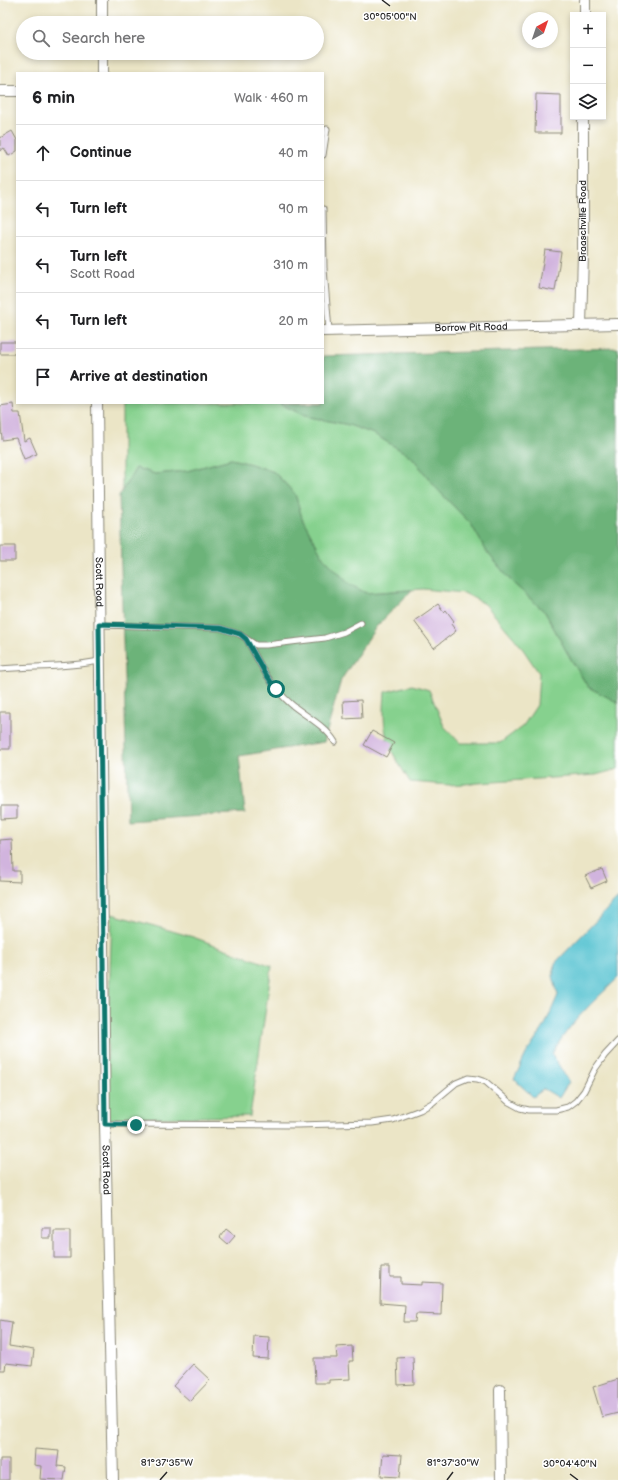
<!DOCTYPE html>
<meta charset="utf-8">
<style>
:root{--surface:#fff;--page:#f2f2f2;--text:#202124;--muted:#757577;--line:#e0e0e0}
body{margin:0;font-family:"Balsamiq Sans",sans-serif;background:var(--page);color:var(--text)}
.controls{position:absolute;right:12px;top:12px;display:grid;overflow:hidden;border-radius:0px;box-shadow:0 2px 6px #0003}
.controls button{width:36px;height:36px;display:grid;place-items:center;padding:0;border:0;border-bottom:1px solid var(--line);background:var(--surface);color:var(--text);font:20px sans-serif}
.compass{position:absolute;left:522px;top:12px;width:36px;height:36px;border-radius:50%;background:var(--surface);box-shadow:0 2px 6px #0003;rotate:40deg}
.stop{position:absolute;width:12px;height:12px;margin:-9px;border:3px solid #0f766e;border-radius:50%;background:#fff}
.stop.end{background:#0f766e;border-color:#fff;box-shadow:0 1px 4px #0008}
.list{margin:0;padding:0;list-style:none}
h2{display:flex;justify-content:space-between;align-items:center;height:52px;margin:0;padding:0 16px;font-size:17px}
h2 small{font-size:13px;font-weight:400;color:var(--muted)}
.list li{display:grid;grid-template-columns:26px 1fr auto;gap:12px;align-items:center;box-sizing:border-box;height:56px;padding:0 16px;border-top:1px solid var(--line)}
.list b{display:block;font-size:15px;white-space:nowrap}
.list p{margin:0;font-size:13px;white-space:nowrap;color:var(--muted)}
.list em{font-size:13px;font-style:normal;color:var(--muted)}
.icon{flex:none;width:22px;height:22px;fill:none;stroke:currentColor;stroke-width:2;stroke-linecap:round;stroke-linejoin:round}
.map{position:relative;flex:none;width:618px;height:1480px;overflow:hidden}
.search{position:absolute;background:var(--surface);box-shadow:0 2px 6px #0003;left:16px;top:16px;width:308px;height:44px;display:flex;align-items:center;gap:10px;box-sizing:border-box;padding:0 14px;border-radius:22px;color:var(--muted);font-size:15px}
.panel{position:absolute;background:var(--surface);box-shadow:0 2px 6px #0003;left:16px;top:72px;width:308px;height:332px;border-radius:0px}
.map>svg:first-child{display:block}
.green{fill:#86d18e;stroke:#587e5c}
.forest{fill:#6cb379;stroke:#4c6f52}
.water{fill:#57c3d1;stroke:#41777e}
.building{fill:#d1b4de}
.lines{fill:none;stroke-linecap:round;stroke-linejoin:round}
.lane-casing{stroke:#8b8878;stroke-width:7}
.street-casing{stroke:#8b8878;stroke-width:12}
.lane{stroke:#fff;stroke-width:5}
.street{stroke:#fff;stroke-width:10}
.route{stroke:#0f766e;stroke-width:5}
.ticks{fill:none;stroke:#2b2b2b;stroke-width:1.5}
.labels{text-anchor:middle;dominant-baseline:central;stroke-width:3;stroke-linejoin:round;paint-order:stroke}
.street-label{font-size:10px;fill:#2b2b2b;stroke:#fff}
.ticks-label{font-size:10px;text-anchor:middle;fill:#2b2b2b;stroke:#fff;stroke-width:3;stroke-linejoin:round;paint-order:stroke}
</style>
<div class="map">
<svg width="618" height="1480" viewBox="0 0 618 1480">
<rect width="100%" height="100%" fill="#fff"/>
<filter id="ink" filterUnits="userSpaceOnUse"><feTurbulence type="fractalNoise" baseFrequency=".025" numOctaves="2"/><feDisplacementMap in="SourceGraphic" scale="8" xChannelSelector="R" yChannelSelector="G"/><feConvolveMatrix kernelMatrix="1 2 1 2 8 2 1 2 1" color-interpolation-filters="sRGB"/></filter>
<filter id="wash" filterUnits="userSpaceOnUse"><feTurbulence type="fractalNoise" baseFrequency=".012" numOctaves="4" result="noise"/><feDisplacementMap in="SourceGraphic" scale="16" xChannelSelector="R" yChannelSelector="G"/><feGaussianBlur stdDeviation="0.9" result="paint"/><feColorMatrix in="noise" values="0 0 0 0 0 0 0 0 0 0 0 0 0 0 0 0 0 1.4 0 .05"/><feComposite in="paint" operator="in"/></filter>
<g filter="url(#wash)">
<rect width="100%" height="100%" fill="#ebe5c6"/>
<!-- green -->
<path class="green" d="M122,403H279L305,416L349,425L374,434L412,457L437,489L471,524L487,552L511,581L545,612L569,656L588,687L618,702V769L596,775L449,785L410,782C402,768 388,749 386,734C383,720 384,706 385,692L412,685L429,690L444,726L460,743H500L523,726L537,705L539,673L520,645L485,604L464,593L423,589L366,593L349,584L323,557L302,518L295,494L274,472L251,464L231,459L187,471L155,474L136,468L122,491Z
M112,914L193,937L272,966L250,1116L105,1119Z"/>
<!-- forest -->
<path class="forest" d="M618,348V702H617L588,687L569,656L545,612L511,581L487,552L471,524L437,489L412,457L374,434L349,425L305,416L279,403H323V356Z
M231,459L251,464L274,472L295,494L302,518L323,557L349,584L366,593L412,590L376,627L341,680L324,742L239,756L245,813L128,821L119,496L136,468L155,474L187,471Z"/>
<!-- water -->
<path class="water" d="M618,898V978C593,1002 569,1023 552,1054L569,1082L559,1098L544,1089L533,1097L514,1079L526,1054L544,1027L558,995L553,976L555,963Z"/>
<g id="blocks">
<!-- building -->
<path class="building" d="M536,94L561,95V133H535Z
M12,131L17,140V151L9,156L4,148L0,151V138Z
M545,250L561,252L555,291L539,288Z
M0,342H17V354H0Z
M13,404L14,413H20L24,441L30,438L37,454L24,459L16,438L2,440L0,406Z
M0,546H15V561H0Z
M438,604L444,612L446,610L454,621L451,624L456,631L434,648L414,621Z
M361,700L362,718L344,719L343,701Z
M0,712H10V749H0Z
M372,731L394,743L386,757L364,745Z
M1,806H17V818L1,819Z
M12,839L13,871H20V882L0,881V840Z
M602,869L607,881L591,888L585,876Z
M42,1228H51V1238H42Z
M226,1229L235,1236L228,1244L220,1237Z
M54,1231H70V1258H54Z
M381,1267H390V1277H401V1284L422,1285V1282L442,1283L441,1315L416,1314L415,1322H404L405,1305L380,1303Z
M0,1320L12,1322L9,1346L34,1350L32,1366L6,1363L5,1370H0Z
M254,1336L269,1337L268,1359L253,1358Z
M352,1346L353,1361H349L350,1379L329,1380V1383H315L314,1358H337L336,1347Z
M413,1357L414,1384L398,1385L397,1358Z
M193,1364L210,1380L190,1401L173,1386Z
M618,1379V1413L602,1417L593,1387Z
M35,1449L59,1451L57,1466L66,1467L64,1480L40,1479L41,1466L34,1465Z
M383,1454L402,1455L400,1477L381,1476Z
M0,1459H9V1480H0Z"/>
</g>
</g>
<g filter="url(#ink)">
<use href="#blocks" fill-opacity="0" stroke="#8b8878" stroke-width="1"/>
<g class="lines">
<defs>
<path id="lane" d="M323,155L327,129
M323,209L324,269L329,331
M99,625L220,628L239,634L256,645H266L325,638L344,632L361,623
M247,640C259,663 271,687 291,704C305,716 325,725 335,742
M0,669C33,666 67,668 99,661
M105,1124L297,1125L372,1123L393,1120L420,1110L432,1103L456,1083L468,1078L477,1079L486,1082L509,1102L520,1108L529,1110H556L568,1107L576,1101L584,1091L595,1069L605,1055L618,1041"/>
<g id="street">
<path d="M102,0V23"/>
<path d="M585,15V0"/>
<path d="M102,73V53"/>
<path d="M0,91H17"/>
<path id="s1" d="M581,325L583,254V117"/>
<path id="s2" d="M323,331L618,324"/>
<path id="s3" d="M97,403L105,1124L113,1480"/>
<path d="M500,1390L501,1480"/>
</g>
</defs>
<!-- lane casing -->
<use href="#lane" class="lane-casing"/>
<!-- street casing -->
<use href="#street" class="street-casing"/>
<!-- lane -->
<use href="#lane" class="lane"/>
<!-- street -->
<use href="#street" class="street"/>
</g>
</g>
<g class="lines" filter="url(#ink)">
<!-- route -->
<path class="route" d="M136,1125L105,1124L99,624L220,628L240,634L246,639L265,673L276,689"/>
</g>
<!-- ticks -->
<path class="ticks" d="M382,0L390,6M570,1474L578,1480M160,1480L167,1472M447,1480L453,1472"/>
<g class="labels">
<!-- street labels -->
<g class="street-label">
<text stroke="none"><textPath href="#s1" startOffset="104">Braaschville Road</textPath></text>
<text stroke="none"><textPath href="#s2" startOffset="148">Borrow Pit Road</textPath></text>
<text stroke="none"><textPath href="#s3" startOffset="179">Scott Road</textPath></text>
<text stroke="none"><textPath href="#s3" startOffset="767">Scott Road</textPath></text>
</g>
</g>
<g class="ticks-label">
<text x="390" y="20">30°05'00"N</text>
<text x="167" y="1466">81°37'35"W</text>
<text x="453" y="1466">81°37'30"W</text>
<text x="570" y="1467">30°04'40"N</text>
</g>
</svg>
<div class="controls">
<button>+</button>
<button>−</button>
<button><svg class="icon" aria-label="layers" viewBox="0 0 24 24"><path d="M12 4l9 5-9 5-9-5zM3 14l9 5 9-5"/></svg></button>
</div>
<svg class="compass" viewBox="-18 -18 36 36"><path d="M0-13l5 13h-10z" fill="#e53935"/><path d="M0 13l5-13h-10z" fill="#757577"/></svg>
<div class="stop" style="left:276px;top:689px"></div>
<div class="stop end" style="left:136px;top:1125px"></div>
<div class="search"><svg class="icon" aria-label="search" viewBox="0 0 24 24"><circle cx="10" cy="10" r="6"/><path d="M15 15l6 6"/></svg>Search here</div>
<section class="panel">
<h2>6 min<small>Walk · 460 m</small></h2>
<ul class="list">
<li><svg class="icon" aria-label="ahead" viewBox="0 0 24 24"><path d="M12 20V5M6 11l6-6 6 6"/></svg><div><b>Continue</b></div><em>40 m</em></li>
<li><svg class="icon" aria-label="left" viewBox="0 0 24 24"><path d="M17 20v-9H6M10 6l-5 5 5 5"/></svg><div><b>Turn left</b></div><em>90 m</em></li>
<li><svg class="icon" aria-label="left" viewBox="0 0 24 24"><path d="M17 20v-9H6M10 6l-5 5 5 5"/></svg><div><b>Turn left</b><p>Scott Road</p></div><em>310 m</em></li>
<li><svg class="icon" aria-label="left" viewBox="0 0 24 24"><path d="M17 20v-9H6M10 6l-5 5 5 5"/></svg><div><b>Turn left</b></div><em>20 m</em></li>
<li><svg class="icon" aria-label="arrive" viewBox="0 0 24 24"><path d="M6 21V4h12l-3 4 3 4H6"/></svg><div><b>Arrive at destination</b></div></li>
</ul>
</section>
</div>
